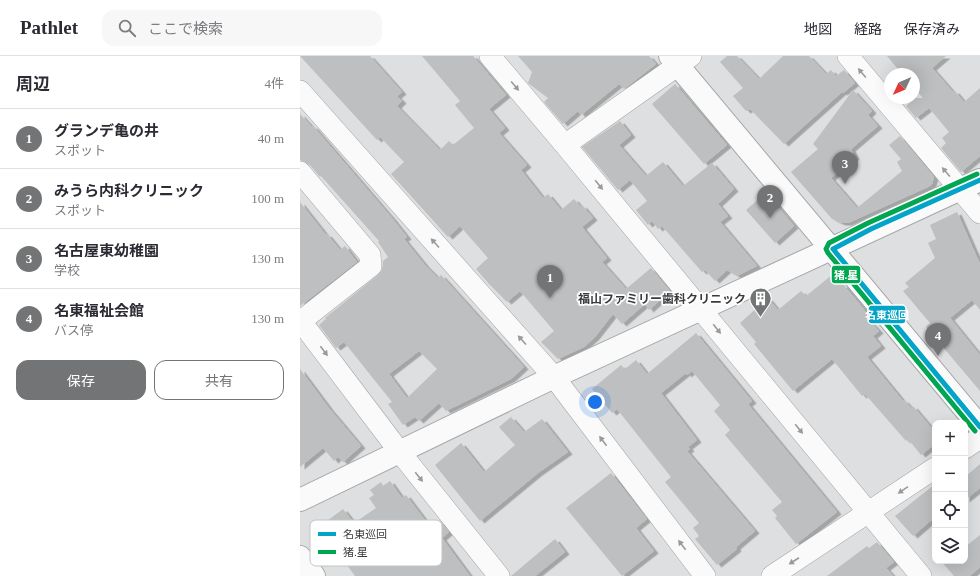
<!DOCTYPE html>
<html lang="ja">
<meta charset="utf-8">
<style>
:root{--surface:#fff;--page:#f7f7f7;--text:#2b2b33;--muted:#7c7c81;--line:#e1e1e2;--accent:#737475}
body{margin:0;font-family:"Times New Roman","Noto Sans JP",serif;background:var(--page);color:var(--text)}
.controls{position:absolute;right:12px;bottom:12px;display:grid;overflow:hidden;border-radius:8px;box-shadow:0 4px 16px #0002}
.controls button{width:36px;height:36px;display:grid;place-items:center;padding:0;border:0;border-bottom:1px solid var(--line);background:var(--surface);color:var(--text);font:20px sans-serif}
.compass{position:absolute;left:584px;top:12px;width:36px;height:36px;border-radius:50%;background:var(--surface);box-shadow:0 4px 16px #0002;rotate:226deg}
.you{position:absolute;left:295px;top:346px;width:14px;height:14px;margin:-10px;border:3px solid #fff;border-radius:50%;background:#1a73e8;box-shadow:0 0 0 6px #1a73e833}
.badge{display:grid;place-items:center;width:26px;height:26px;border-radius:50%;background:var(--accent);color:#fff;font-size:13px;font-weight:700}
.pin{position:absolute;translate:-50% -33px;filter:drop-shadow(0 1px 2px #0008)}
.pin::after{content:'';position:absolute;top:21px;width:14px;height:12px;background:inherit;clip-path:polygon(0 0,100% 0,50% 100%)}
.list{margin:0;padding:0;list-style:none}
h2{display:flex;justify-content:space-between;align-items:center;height:52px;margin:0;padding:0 16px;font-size:17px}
h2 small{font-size:13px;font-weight:400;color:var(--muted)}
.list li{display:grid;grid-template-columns:26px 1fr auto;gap:12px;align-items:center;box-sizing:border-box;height:60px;padding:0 16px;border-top:1px solid var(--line)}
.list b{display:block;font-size:15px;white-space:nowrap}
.list p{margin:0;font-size:13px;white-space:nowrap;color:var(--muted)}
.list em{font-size:13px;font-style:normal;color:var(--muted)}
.actions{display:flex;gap:8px;padding:12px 16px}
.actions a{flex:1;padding:9px 0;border:1px solid var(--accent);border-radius:12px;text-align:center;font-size:14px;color:var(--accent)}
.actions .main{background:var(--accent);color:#fff}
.icon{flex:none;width:22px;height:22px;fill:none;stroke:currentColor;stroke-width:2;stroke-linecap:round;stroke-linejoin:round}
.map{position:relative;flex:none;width:680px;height:520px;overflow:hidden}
header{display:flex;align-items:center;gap:24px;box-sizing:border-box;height:56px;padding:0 20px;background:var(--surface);border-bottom:1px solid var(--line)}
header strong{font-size:19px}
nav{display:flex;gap:22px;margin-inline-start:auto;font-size:14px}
.search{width:280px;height:36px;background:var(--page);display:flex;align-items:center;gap:10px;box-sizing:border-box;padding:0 14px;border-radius:12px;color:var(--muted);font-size:15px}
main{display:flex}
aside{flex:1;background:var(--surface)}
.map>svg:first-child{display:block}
.building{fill:#bebfc0;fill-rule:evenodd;filter:url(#shadow)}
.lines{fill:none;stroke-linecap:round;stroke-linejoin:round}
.minor-casing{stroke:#a5a6a7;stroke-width:22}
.tertiary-casing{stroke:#a5a6a7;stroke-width:24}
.minor{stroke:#fafafa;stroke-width:21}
.tertiary{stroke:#fafafa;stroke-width:22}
.bus-1-casing{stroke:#fff;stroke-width:8}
.bus-2-casing{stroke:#fff;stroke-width:8}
.bus-1{stroke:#03a4c7;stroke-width:5}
.bus-2{stroke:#00a651;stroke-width:5}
.oneway{fill:#9a9a9b}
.labels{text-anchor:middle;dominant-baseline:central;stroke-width:3.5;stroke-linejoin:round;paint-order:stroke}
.poi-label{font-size:12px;font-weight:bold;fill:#3a3b3c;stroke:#fff;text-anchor:end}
.key{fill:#fff;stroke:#c4c4c4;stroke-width:1}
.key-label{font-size:11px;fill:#3a3b3c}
.line-badge{stroke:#fff;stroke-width:1.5}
.badge-label{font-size:11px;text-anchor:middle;font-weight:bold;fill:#fff}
</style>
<header>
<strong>Pathlet</strong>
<div class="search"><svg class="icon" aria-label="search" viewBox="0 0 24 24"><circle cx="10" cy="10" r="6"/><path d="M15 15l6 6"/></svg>ここで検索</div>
<nav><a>地図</a><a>経路</a><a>保存済み</a></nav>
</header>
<main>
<aside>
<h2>周辺<small>4件</small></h2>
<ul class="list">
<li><span class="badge">1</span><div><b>グランデ亀の井</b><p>スポット</p></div><em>40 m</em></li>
<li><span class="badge">2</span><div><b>みうら内科クリニック</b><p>スポット</p></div><em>100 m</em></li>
<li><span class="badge">3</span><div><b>名古屋東幼稚園</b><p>学校</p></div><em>130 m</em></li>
<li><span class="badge">4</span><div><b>名東福祉会館</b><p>バス停</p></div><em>130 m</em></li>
</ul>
<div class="actions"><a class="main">保存</a><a>共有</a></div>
</aside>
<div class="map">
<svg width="680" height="520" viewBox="0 0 680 520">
<defs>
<filter id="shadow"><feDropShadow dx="4.5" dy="2.5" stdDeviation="0" flood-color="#0004"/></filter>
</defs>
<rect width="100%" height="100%" fill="#dedfe0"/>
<!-- building -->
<path class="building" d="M0,0H70L102,36L97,40L102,45L97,50L140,94L149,85L153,89L174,72L155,49L160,45L122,0H173L206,39L189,53L205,72L199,77L227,109L221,114L243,142L248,138L261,154L274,143L281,151L282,149L293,162L282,171L307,202L302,206L326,233L351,212L370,235L349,254L345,248L322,268L313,258L295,281L284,291L258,303L241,286L254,275L220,235L207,246L189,228L176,213L188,202L160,170L148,181L91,118L104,106L80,81L77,84Z
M218,0H349L356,8L324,33L319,28L281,59L278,55L263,68L244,46L248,42L228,27L232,16Z
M427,0H437L459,23L483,0H509L526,18L531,14L536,20L544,14L555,27L543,37L542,36L484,88L450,53L446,55L433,40L443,32L420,6Z
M587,0H646L632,12L653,36L655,35L664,46L680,32V100L661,116L641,92L646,87L642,82L649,76L629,52L616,62L606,50L615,42H623L614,32V18H602Z
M375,28L427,89L404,108L352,48Z
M553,34L572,55L568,59L578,70L551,93L555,101L531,122L557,152L602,115L597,106L601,103L589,89L600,80L634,121L632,128L628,131L548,167H541L532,163L491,116L518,93L513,88Z
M0,58L12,71L13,70L92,162L107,181L104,183L125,209L138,222L141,219L224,311L211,323L146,355L139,347L119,365L115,361L103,369L88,348L92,346L44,286L36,292L19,269L26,263L25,262L78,219L82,214L83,205L88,201L78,186L79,185L21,120L20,121L9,108L0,104ZM119,295L137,313L107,342L89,318Z
M320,65L331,79L319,89L346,120L363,106L383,130L412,107L434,133L418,148L428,160L420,166L457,210L437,220L427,214L415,225L405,214L402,216L362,170L358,173L352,165L348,169L336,154L347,145L330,124L318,134L282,91Z
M466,137L494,170L475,187L446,154Z
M0,146L26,179L27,178L40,194L45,190L57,206L0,250Z
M657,156L680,208V254L672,244L650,262L680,299V335L626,271L630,267L603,235L609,231L605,227L635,202L628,187L636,183L630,169Z
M532,219L542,230L543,228L570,261L568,263L579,275L573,280L581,290L567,301L603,345L604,344L611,352L613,350L635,376V388L621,399L608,383L606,385L565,338L562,340L532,303L493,335L454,288L456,286L440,267L468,242L478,254L501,235L506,240Z
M396,277L452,345L448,348L537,456L496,488L475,462L477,460L472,454L482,446L425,379L430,374L414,355L420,349L392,315L387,319L386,317L361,337L397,384L388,391L390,393L387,395L455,475L436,491L437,493L417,509L395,483L399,480L393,472L399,467L365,426L371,421L317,353L312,357L292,333L321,309L325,313L336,304L347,318Z
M0,313L29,352L61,390L43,406L38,401L34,405L23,392L0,411Z
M211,361L224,376L242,363L268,396L238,417L180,465L135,409L161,387L184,416L215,389L199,371Z
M680,408V432L665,444V421Z
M311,417L347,463L336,472L354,495L322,520L266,452Z
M90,425L102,442L106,439L131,472L140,465L149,476L142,482L170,520H55L19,471L43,453L54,467L76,452L69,442L74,439L70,434L81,426L83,430Z
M635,428V461L613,480L595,460Z
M680,479V511L670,520H654L641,505H665V491Z
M255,483L265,496L235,520H211Z
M577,486L594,506L586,512L593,520H527L567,490L569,492Z"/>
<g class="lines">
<defs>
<path id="minor" d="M190,0L265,89L621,520
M548,0L680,157
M0,35L254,321L405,520
M265,89L391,0
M0,116L70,199L71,210L1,265
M0,264L99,395L199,520
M665,392L680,382
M472,520L635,412"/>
<path id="tertiary" d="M370,0L680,371
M0,444L254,321L680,124
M0,501L14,520"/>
</defs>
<!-- minor casing -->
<use href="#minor" class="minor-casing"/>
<!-- tertiary casing -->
<use href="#tertiary" class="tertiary-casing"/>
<!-- minor -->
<use href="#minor" class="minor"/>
<!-- tertiary -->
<use href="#tertiary" class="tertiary"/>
<defs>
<path id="bus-1" d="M533,193L680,371
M533,193L571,173L680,124"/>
<path id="bus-2" d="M675,375L528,197L526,193L529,187L568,167L677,118"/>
</defs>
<!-- bus-1 casing -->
<use href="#bus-1" class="bus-1-casing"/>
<!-- bus-2 casing -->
<use href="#bus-2" class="bus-2-casing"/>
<!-- bus-1 -->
<use href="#bus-1" class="bus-1"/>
<!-- bus-2 -->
<use href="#bus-2" class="bus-2"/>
</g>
<!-- one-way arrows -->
<defs><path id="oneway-solid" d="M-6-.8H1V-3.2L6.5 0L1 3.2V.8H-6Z"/></defs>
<g class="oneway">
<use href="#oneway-solid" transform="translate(562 17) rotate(-130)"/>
<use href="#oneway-solid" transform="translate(215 30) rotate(50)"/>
<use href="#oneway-solid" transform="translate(646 116) rotate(-130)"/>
<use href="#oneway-solid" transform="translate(299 129) rotate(51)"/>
<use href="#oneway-solid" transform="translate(135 187) rotate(-132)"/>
<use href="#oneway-solid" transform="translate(417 273) rotate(51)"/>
<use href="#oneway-solid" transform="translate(222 284) rotate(-132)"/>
<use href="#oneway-solid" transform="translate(24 295) rotate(53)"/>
<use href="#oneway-solid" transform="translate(499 373) rotate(51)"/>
<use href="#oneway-solid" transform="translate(303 385) rotate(-127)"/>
<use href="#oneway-solid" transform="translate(119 421) rotate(51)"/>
<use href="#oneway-solid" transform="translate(603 434) rotate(146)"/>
<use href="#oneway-solid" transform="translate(382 489) rotate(-127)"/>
<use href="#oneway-solid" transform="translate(494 505) rotate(147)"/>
</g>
<!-- icons -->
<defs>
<symbol id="building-pin" viewBox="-11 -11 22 30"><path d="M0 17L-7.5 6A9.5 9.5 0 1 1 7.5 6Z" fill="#737475" stroke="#fff"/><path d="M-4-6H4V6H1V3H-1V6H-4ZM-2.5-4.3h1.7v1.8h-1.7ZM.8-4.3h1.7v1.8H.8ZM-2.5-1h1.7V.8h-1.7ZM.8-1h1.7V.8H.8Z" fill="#fff"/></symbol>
</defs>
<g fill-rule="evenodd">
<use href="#building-pin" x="448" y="230" width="25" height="34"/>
</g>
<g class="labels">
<!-- poi labels -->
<g class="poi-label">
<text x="446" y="243">福山ファミリー歯科クリニック</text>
</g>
</g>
<!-- legend -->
<rect x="10" y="464" width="132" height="46" rx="6" class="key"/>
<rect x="18" y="476" width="18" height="4" fill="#03a4c7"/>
<rect x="18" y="494" width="18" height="4" fill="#00a651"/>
<g class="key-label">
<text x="43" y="482">名東巡回</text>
<text x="43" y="500">猪.星</text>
</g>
<g class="line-badge">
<rect x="531" y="209" width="30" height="19" rx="4" fill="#00a651"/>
<rect x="568" y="249" width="38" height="19" rx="4" fill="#03a4c7"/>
</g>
<g class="badge-label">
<text x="546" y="223">猪.星</text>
<text x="587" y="263">名東巡回</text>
</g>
</svg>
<div class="controls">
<button>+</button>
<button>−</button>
<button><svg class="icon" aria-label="locate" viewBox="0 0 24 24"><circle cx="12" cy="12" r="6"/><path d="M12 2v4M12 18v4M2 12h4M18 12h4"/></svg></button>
<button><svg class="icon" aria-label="layers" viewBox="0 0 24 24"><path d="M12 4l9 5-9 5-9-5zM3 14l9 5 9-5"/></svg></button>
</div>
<svg class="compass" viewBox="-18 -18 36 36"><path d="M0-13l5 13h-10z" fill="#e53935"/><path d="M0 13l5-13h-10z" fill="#7c7c81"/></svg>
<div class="you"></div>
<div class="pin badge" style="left:250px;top:242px">1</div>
<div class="pin badge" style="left:470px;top:162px">2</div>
<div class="pin badge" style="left:545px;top:128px">3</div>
<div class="pin badge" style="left:638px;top:300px">4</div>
</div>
</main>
